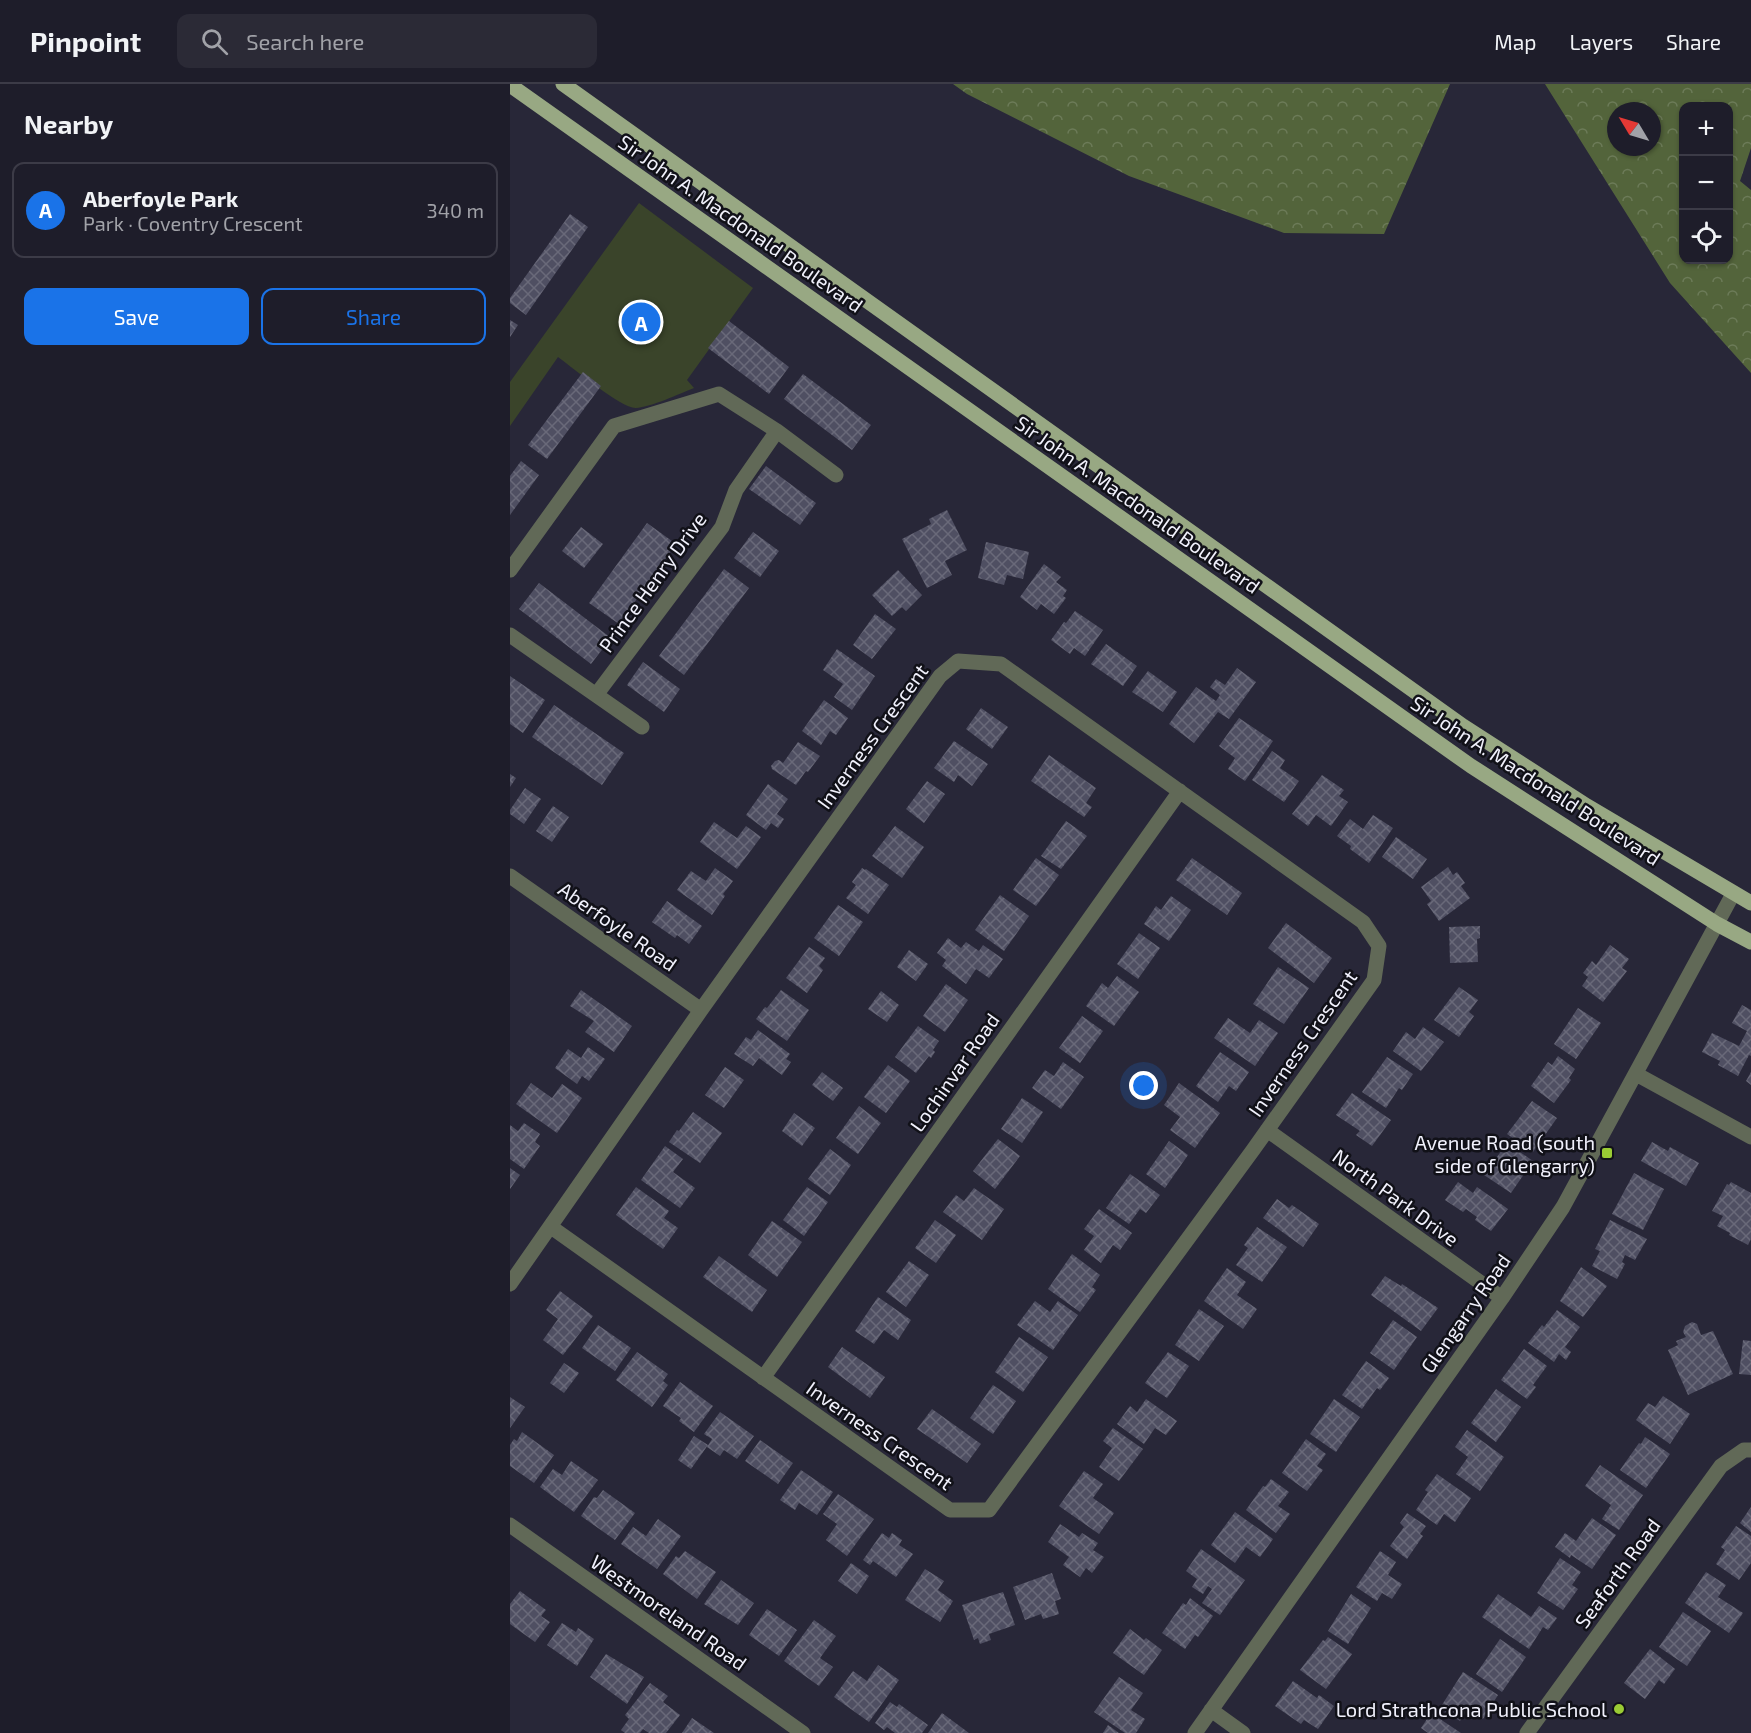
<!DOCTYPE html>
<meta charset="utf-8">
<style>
:root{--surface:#1e1d2a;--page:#2b2a36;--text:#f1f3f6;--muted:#a1a2a8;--line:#3c3b47;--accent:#1a73e8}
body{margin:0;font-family:"Exo 2",sans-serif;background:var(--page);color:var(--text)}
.controls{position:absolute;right:18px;top:18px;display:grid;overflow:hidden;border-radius:12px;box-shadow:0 2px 4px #0004}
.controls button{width:54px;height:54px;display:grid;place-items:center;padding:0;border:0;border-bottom:2px solid var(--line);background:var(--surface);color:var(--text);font:30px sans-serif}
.compass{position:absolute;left:1097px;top:18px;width:54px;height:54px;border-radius:50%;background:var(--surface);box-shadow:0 2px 4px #0004;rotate:308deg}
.you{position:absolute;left:634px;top:1002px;width:21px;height:21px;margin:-15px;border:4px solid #fff;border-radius:50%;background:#1a73e8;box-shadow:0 0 0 9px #1a73e833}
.badge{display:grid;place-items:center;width:39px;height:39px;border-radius:50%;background:var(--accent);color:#fff;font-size:20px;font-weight:700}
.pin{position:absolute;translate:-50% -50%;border:3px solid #fff;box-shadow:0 2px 6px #0006}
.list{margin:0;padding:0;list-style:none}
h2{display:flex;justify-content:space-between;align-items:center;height:78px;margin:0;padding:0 24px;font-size:26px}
h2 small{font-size:20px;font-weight:400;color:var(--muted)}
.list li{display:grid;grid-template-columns:39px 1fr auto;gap:18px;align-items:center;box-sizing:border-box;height:96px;margin:0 12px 12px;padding:0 12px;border:2px solid var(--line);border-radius:12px}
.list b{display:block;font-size:22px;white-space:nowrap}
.list p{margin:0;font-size:20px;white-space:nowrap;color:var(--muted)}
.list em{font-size:20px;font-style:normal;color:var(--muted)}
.actions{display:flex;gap:12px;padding:18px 24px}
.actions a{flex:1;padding:14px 0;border:2px solid var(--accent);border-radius:12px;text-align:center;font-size:21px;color:var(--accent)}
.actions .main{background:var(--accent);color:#fff}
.icon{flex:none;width:33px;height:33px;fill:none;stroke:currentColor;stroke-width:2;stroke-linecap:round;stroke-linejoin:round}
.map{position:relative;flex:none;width:1241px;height:1649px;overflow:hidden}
header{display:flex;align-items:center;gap:36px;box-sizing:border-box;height:84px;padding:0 30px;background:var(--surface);border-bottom:2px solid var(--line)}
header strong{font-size:28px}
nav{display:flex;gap:33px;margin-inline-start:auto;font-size:21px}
.search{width:420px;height:54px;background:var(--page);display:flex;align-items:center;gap:15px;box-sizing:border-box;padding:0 21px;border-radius:12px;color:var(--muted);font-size:22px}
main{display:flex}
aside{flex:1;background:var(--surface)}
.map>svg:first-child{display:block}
.forest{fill:url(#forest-crowns);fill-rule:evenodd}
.park{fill:#3a442a}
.building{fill:url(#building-cross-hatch)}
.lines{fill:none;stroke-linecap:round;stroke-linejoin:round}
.minor{stroke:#616957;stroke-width:15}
.major{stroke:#98a883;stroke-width:15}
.poi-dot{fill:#9acb34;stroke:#111118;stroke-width:2}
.labels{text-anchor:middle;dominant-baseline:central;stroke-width:5;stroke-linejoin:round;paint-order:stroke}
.street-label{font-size:20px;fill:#f1f1fc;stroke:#111118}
.poi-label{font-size:20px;fill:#f1f1fc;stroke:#111118;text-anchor:end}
</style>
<header>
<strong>Pinpoint</strong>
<div class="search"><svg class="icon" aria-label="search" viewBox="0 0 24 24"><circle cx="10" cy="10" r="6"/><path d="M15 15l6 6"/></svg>Search here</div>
<nav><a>Map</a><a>Layers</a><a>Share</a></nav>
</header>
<main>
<aside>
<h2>Nearby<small></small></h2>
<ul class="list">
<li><span class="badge">A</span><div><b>Aberfoyle Park</b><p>Park · Coventry Crescent</p></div><em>340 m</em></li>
</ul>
<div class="actions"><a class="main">Save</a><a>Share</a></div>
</aside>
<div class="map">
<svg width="1241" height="1649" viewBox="0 0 1241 1649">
<defs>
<pattern id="forest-crowns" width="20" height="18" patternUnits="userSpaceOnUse" patternTransform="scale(1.5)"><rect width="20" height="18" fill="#53643b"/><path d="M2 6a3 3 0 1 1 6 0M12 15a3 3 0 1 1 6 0" fill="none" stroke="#6c7b58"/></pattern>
<pattern id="building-cross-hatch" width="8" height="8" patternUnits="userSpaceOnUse" patternTransform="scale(1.5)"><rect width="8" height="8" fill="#4f4f62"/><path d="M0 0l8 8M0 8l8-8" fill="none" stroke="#696979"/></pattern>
</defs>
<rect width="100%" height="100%" fill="#282738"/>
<!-- forest -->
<path class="forest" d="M443,0H940L874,150L774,149L619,92L457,10Z
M1035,0H1241V64L1230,97L1241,106V289L1160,199ZM1174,22H1218V176H1174ZM1106,27H1142V63H1106Z"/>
<!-- park -->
<path class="park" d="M129,119L243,204L177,296L184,304C169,310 141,323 126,324C112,325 62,283 48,273L0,342V298Z"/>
<!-- building -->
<path class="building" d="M60,130L78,143L16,231L0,219V214Z
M0,236L8,241L0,253Z
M219,237L279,283L259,310L198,264Z
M73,288L91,302L37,375L18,361Z
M293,290L361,341L342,366L274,315Z
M11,377L29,391L0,431V392Z
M256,382L306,419L290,441L239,405Z
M437,426L457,466L435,477L442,491L417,504L392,455L421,440L419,435Z
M137,439L166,460L109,540L79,519Z
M71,443L93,460L74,484L52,467Z
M243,448L269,467L250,493L224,474Z
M476,458L519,468L513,495L497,491L494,501L468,494Z
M534,480L551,493L546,498L557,506L553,512L556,514L544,530L531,520L527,526L510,513Z
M214,485L239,504L174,591L149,572Z
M388,486L412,511L396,527L392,523L382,532L362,511Z
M29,499L101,554L81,580L9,525Z
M565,527L593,546L575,572L564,564L560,570L541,556L554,538L556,539Z
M365,530L386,545L362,575L343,561Z
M596,560L627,582L613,602L581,580Z
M327,565L365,592L342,626L324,613L333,600L313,586Z
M133,578L170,605L154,628L117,601Z
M727,584L746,598L719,635L708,628L684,659L659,640L686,603L706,617L710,611L700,603L706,595L715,601Z
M638,587L667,608L653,628L622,608Z
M0,592L35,616L13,649L0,640Z
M314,616L338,634L326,651L320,647L311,661L292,647Z
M44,621L114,669L92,701L22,653Z
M471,624L498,643L482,665L456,645Z
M729,634L763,657L735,697L718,685L725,674L709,662Z
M444,657L478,680L462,702L448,691L444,698L424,684Z
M288,658L310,672L298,688L296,687L286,701L262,685L261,682L265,677L269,676L273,679Z
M762,667L775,676L770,684L789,697L774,718L742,696Z
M539,671L586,704L576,719L582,723L574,733L521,697Z
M0,690L6,694L0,703Z
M812,691L834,706L829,712L838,718L821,742L806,731L798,742L782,730Z
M417,697L435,710L414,739L396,725Z
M258,700L278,715L267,730L274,735L268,744L261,739L256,746L236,731Z
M15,704L31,715L14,740L0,730V726Z
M43,722L59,733L42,758L26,747Z
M863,731L883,744L859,779L840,765L841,762L827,752L840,735L853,745Z
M556,737L577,752L551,785L531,772Z
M204,738L227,754L236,742L251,753L227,785L190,758Z
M385,742L414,763L392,794L362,772Z
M886,753L917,775L903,795L872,773Z
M526,774L549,791L526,822L503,806Z
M682,774L732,809L717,831L666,796Z
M938,783L943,791L947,788L955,799L951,802L960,814L929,837L917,820L921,817L911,803Z
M205,784L223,797L213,810L215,812L202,831L167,806L181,787L196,797Z
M352,784L355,786L356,785L379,801L358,830L336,814L346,801L342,798Z
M490,811L519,832L494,867L465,846Z
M661,812L681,826L659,857L634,840L646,822L651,826Z
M157,817L192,842L179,860L167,851L165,854L142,838Z
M328,821L353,838L329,872L304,854Z
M776,839L822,874L804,899L758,864Z
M970,842V854L967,855L968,878L940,879L939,843Z
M629,849L650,864L628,895L607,880Z
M438,854L451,864L456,858L469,867L473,861L493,875L479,894L466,885L456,900L432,882L436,876L427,869Z
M1100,861L1119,875L1112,884L1117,887L1093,918L1072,902L1078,893L1073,889L1082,877L1086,881Z
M299,863L315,874L309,882L313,886L297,909L276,894Z
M399,866L418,880L406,897L387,883Z
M768,883L799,904L774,940L743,920Z
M607,892L629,908L604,942L576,922L592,899L598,904Z
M436,900L458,916L435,948L413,932Z
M949,903L968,916L959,928L964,932L949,953L924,936Z
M71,906L122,942L104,968L75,948L84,937L60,922Z
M271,906L299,926L277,957L246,935L255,923L257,924Z
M371,907L389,921L377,938L358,925Z
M1232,921L1241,926V972L1239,971L1228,992L1208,981L1210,977L1192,968L1202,949L1229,962L1237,947L1222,939Z
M1068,924L1091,939L1066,975L1044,960Z
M572,932L593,947L570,979L549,964Z
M718,934L740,949L749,936L768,949L745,982L704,954Z
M408,942L429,957L423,966L425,968L421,974L419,972L406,989L385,973Z
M913,943L934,958L911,987L883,967L896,948L905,955Z
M248,946L280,970L276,975L281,978L272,991L249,974L243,982L224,970L236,953L241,956Z
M78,963L95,975L79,997L72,992L67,1000L45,984L58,965L71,974Z
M710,968L739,988L726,1007L719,1002L708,1018L686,1002Z
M1048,972L1065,985L1059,994L1061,996L1044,1019L1021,1002L1038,978L1042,981Z
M877,973L903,990L892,1006L889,1004L876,1024L852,1008Z
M553,978L574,993L551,1025L522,1004L535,986L544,992Z
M378,981L400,997L376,1029L354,1013Z
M215,983L234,996L214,1024L195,1011Z
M312,988L333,1004L323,1017L302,1001Z
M1241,988V1001L1236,997Z
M21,999L42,1014L52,1000L72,1014L47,1049L6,1020Z
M669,999L710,1029L685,1064L660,1046L670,1033L654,1021Z
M842,1009L881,1036L862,1062L846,1051L850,1047L826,1031Z
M512,1014L533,1028L512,1059L491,1045Z
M1022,1017L1047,1034L1023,1068L997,1050Z
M349,1022L371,1039L348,1070L326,1054Z
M183,1028L212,1049L190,1079L159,1058L167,1046L169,1047Z
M284,1029L305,1044L292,1062L272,1047Z
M14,1039L30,1050L25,1058L30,1062L14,1085L0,1075V1041L8,1047Z
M488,1055L510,1072L485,1105L463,1087Z
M659,1057L678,1071L655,1104L636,1090Z
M1142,1058L1158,1067L1160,1063L1189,1079L1176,1102L1131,1077Z
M997,1059L1023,1077L1001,1109L974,1091Z
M155,1062L173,1075L163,1088L185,1104L170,1124L131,1096Z
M320,1065L341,1081L320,1111L298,1095Z
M0,1084L10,1091L0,1105Z
M1124,1089L1154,1105L1133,1146L1102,1130Z
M620,1090L650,1111L636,1129L630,1125L619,1140L596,1124Z
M948,1098L963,1109L967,1103L998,1125L981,1147L965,1136L967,1133L956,1125L953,1128L935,1116Z
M1221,1098L1241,1109V1155L1238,1161L1219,1151L1220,1149L1207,1142L1213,1132L1202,1127L1217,1100L1219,1101Z
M126,1103L159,1127L154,1134L168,1144L153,1165L106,1131Z
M297,1103L318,1118L294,1152L273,1136Z
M464,1104L494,1125L472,1156L433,1128L446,1111L454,1117Z
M767,1115L779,1124L782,1121L809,1140L793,1163L753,1134Z
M589,1125L622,1149L610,1166L603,1161L591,1179L574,1166L584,1152L574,1145Z
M425,1136L446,1151L426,1179L405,1164Z
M1100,1136L1137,1155L1125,1176L1115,1171L1112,1178L1115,1180L1107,1195L1082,1182L1090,1167L1085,1165Z
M262,1137L292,1158L267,1193L238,1171Z
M747,1143L777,1163L752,1198L726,1181L738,1164L734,1161Z
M562,1170L590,1191L582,1203L586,1206L570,1228L538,1205Z
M209,1172L257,1206L242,1228L193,1193Z
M399,1177L419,1191L396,1223L376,1208Z
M1071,1183L1097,1202L1073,1233L1050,1217Z
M717,1184L736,1198L727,1211L747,1225L733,1245L694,1217Z
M875,1192L891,1202L892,1200L928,1224L911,1247L861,1211Z
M50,1207L83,1232L53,1271L33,1256L48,1235L36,1226Z
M368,1213L401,1236L388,1256L374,1246L364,1260L345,1247Z
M525,1217L540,1228L548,1217L568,1231L543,1266L507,1241Z
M689,1225L714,1242L689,1277L665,1261Z
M1047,1226L1070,1243L1055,1263L1061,1268L1056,1276L1049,1270L1044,1278L1018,1259L1032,1241L1034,1243Z
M883,1236L907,1253L884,1286L860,1269Z
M1182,1238L1187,1240L1191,1251L1203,1247L1223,1290L1178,1311L1158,1266L1168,1261L1166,1257L1176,1253L1173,1248L1175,1242Z
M88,1241L121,1264L105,1287L72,1264Z
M509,1253L538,1273L513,1308L485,1288Z
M1233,1256L1241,1257V1291L1229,1290Z
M332,1263L375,1293L360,1314L318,1283Z
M1014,1265L1037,1282L1023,1301L1026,1303L1017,1315L991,1296Z
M127,1268L158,1290L153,1297L158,1301L142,1323L106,1296Z
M658,1268L679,1282L657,1314L635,1299Z
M856,1277L879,1294L870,1306L867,1304L852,1325L832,1311Z
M54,1279L69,1289L54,1309L40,1299Z
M170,1298L203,1322L184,1348L169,1337L171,1334L153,1322Z
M483,1301L506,1317L483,1350L460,1334Z
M986,1305L1011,1323L986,1358L961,1339Z
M1153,1312L1180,1330L1160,1360L1126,1336L1138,1319L1145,1323Z
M0,1313L15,1323L0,1344Z
M636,1315L667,1337L656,1351L645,1344L634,1360L607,1340L620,1322L627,1328Z
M824,1315L850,1333L826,1368L800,1350Z
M422,1325L471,1360L457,1379L407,1345Z
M210,1328L244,1352L227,1375L214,1366L210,1372L197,1363L202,1355L194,1350Z
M603,1344L633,1365L609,1397L589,1383L602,1364L593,1357Z
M957,1346L994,1373L970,1407L946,1390L958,1373L945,1363Z
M12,1348L44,1371L24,1399L0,1382V1361L4,1355L7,1357Z
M184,1352L198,1361L181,1385L168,1376Z
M1135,1353L1160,1370L1136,1404L1110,1386L1129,1359L1131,1360Z
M796,1355L816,1370L807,1382L813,1386L797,1407L772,1389Z
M250,1356L283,1379L268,1400L235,1377Z
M61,1377L88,1396L64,1428L30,1403L43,1385L52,1391Z
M1090,1381L1133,1411L1109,1446L1092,1435L1101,1421L1075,1402Z
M291,1386L323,1408L307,1431L289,1419L285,1426L270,1416Z
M574,1387L593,1400L583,1414L604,1429L589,1450L549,1422Z
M927,1390L961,1414L945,1438L934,1430L927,1441L906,1426L918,1408L915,1406Z
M761,1395L779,1408L768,1422L780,1430L766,1449L736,1426L753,1402L755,1403Z
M93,1406L125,1429L105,1456L71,1432L84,1413L87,1414Z
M328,1410L364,1435L337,1472L316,1456L327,1440L313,1430Z
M1241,1423V1448L1230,1439Z
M725,1428L763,1455L750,1473L736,1463L725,1479L701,1461Z
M897,1429L916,1442L910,1450L913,1452L897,1475L880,1462L894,1443L890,1439Z
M1082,1434L1106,1451L1082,1485L1061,1471L1060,1474L1045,1463L1055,1449L1066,1457Z
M148,1435L171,1452L147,1485L111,1460L123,1443L136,1452Z
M550,1440L569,1453L572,1449L588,1459L583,1466L594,1473L582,1489L576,1484L570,1493L553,1481L559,1473L538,1458Z
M1226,1442L1241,1452V1479L1229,1496L1206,1480L1215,1466L1211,1463Z
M372,1449L379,1454L382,1449L392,1456L389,1461L403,1470L386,1493L363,1477L360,1481L353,1476Z
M691,1465L735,1496L710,1531L692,1519L702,1505L698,1502L693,1510L682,1503L687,1495L676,1487Z
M175,1467L206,1488L187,1515L153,1490L166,1472L169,1474Z
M870,1467L886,1478L878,1491L892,1500L882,1515L872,1509L867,1517L846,1503Z
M1050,1474L1071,1488L1062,1501L1068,1505L1053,1526L1027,1509Z
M341,1479L359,1492L347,1510L328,1497Z
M415,1485L434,1497L428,1506L443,1517L430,1538L395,1516Z
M1196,1488L1216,1501L1208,1513L1233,1529L1219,1549L1175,1519Z
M542,1489L551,1515L545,1517L549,1530L533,1535L531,1530L515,1536L503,1503Z
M211,1496L244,1519L228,1541L194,1520Z
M10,1507L36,1526L31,1532L40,1538L25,1558L0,1540V1520Z
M493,1508L505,1541L479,1550L481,1556L470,1560L468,1554L464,1556L452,1521Z
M841,1510L861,1524L838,1560L818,1547Z
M988,1510L1021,1533L1029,1522L1047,1534L1038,1546L1033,1543L1019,1565L972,1533Z
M680,1514L703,1532L688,1553L685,1551L675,1565L652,1549L673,1519L676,1521Z
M257,1525L287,1546L269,1572L239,1551Z
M1173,1528L1201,1547L1177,1582L1149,1563Z
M304,1536L326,1552L310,1574L323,1583L309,1602L274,1577Z
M52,1539L66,1548L68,1544L84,1555L67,1582L37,1561Z
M620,1545L634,1556L636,1554L652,1566L634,1591L603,1569Z
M818,1553L842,1570L816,1605L790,1586L813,1556L815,1557Z
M990,1555L1016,1573L992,1608L966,1590Z
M1140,1565L1165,1585L1154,1600L1149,1596L1135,1615L1114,1599Z
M96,1570L134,1593L117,1620L80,1593Z
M368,1581L389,1596L359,1638L324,1613L343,1587L357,1597Z
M953,1588L988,1611L973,1635L958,1625L950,1637L930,1624Z
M609,1593L633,1609L621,1626L635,1635L626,1649H615L584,1628Z
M783,1597L807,1614L809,1611L824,1622L808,1645L794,1636L791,1640L765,1622Z
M140,1599L158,1612L153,1618L170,1631L156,1649H139L133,1645L130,1649H115L111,1646L119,1635L115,1631Z
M380,1618L387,1623L389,1620L418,1641L412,1649H385L377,1643L374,1646L365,1639Z
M432,1629L459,1649H418Z
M921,1629L951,1649H918L911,1644Z
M182,1634L204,1649H172Z
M598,1641L609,1649H593Z"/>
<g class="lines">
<!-- minor -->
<path class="minor" d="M0,486L104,342L209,310L267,347L326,391
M0,551L132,643
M86,611L212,443L226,406L267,347
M0,792L191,926
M1126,990L1241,1053
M757,1046L992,1214
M0,1200L191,926L430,592L448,577L491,580L853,838L869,862L864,896L743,1066L479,1426H440L41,1143
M253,1294L670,707
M0,1441L293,1649
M701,1626L733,1649
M685,1649L992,1214L1053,1123L1223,810
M1017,1649L1211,1382L1234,1366H1241"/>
<!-- major -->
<path class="major" d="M53,0L953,642L1077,722L1241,819
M0,1L961,682L1207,840L1241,858"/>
</g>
<!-- markers -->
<g class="poi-dot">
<rect x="1091" y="1063" width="12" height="12" rx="3"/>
<circle cx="1109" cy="1625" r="6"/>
</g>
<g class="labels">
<!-- street labels -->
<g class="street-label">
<text transform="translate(231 139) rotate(35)">Sir John A. Macdonald Boulevard</text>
<text transform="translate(628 420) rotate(35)">Sir John A. Macdonald Boulevard</text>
<text transform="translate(142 498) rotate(-54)">Prince Henry Drive</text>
<text transform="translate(362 652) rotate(-54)">Inverness Crescent</text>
<text transform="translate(1026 696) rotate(33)">Sir John A. Macdonald Boulevard</text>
<text transform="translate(108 842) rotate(35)">Aberfoyle Road</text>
<text transform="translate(792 959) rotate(-55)">Inverness Crescent</text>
<text transform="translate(444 988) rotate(-55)">Lochinvar Road</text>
<text transform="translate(886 1113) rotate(36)">North Park Drive</text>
<text transform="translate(955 1229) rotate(-55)">Glengarry Road</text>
<text transform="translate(370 1351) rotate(35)">Inverness Crescent</text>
<text transform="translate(1107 1489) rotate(-54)">Seaforth Road</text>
<text transform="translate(159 1528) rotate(35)">Westmoreland Road</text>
</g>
<!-- poi labels -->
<g class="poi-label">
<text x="1085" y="1058">Avenue Road (south<tspan x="1085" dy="23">side of Glengarry)</tspan></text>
<text x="1097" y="1625">Lord Strathcona Public School</text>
</g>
</g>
</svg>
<div class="controls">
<button>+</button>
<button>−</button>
<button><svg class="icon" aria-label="locate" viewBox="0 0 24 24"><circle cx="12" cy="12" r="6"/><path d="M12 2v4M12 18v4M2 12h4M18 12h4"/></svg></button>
</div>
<svg class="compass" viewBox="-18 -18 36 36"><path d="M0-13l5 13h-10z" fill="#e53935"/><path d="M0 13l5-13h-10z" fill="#a1a2a8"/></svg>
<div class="you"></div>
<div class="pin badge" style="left:131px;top:238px">A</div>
</div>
</main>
